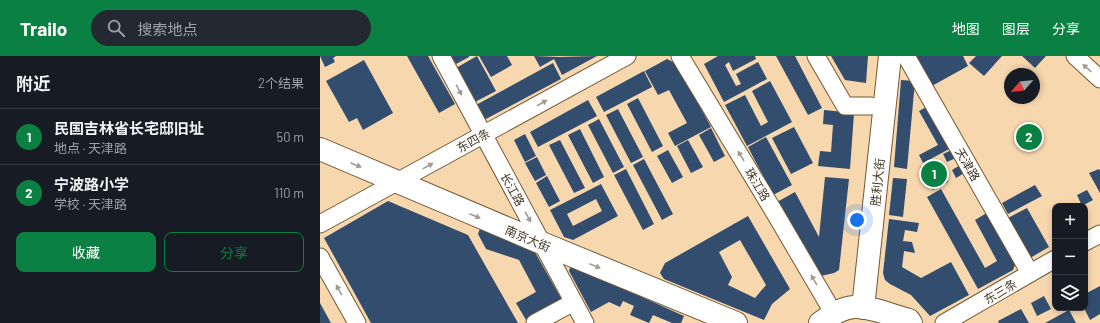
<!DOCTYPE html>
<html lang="zh">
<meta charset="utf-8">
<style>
:root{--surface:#171b24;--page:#242831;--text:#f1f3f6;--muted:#9ea1a6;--line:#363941;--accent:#0b8043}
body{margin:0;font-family:Barlow,"Noto Sans SC",sans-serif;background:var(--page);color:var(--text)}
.controls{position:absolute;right:12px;bottom:12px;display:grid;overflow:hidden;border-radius:8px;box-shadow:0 2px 6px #0003}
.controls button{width:36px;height:36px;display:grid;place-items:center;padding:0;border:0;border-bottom:1px solid var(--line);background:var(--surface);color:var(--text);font:20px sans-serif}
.compass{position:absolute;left:684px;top:12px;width:36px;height:36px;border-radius:50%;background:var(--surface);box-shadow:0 2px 6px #0003;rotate:242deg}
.you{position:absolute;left:537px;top:164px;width:14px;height:14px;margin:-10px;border:3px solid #fff;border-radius:50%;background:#1a73e8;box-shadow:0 0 0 6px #1a73e833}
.badge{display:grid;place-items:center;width:26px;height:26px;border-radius:50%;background:var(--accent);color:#fff;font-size:13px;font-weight:700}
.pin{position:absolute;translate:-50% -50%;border:2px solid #fff;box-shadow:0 1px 4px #0006}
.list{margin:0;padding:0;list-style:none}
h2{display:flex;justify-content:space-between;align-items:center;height:52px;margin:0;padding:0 16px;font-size:17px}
h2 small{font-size:13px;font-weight:400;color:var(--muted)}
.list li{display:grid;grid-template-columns:26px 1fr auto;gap:12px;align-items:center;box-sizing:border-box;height:56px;padding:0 16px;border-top:1px solid var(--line)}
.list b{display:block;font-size:15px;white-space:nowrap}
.list p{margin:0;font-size:13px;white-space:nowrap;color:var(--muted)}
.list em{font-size:13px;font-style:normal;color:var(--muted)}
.actions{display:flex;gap:8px;padding:12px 16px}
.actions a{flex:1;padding:9px 0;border:1px solid var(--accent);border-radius:8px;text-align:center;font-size:14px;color:var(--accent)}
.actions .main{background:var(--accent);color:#fff}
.icon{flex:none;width:22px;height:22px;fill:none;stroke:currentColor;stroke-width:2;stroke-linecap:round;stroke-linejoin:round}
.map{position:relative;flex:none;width:780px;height:267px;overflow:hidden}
header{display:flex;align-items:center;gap:24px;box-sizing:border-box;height:56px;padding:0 20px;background:var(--accent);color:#fff}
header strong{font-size:19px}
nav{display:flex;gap:22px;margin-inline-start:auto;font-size:14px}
.search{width:280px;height:36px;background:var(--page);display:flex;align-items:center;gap:10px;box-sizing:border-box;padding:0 14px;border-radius:22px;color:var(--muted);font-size:15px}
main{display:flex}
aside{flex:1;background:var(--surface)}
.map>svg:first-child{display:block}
.building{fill:#324d6e;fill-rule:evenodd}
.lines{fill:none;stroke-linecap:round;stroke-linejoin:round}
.minor-casing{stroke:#745832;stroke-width:19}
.major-casing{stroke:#745832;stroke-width:24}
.minor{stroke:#fff;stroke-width:17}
.major{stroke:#fff;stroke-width:22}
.oneway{fill:#a19a92}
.labels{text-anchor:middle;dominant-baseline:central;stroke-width:4;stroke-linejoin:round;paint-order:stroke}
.street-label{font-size:12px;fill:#433625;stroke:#fefefe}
</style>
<header>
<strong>Trailo</strong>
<div class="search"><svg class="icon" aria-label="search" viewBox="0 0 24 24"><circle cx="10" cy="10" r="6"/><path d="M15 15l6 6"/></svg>搜索地点</div>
<nav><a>地图</a><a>图层</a><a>分享</a></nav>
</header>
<main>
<aside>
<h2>附近<small>2个结果</small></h2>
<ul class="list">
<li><span class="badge">1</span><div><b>民国吉林省长宅邸旧址</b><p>地点 · 天津路</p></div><em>50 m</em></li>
<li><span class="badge">2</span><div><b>宁波路小学</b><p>学校 · 天津路</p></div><em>110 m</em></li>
</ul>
<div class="actions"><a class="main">收藏</a><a>分享</a></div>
</aside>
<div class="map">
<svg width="780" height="267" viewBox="0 0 780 267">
<rect width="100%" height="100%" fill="#f7d7ae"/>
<!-- building -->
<path class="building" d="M0,0H16L13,2L15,6L5,11Z
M87,0H108L135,48L119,57Z
M131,0H149V1L136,8Z
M157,0L176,35L155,46L136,12Z
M159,0H187L192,9L171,21Z
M214,0L239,1L277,0L242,19L234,3L220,11Z
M398,0H435L436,3L413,15L409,6L405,9L416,30L421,28L416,18L438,6L447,23L404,46L384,8Z
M456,0H475L502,52L488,59Z
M511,0H548L546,27L525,24Z
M593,0H643L648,10L610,31Z
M656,0H682L664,20L649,7Z
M702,0H726L715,12Z
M347,3L357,8L391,71L355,90L348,77L367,67L349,34L338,39L325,15Z
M44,4L73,57L43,74L37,62L29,66L6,25Z
M233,7L241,23L164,64L156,49Z
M324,15L332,31L284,56L276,41Z
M581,24L595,25L587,113L574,111Z
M450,25L472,66L427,90L405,49L425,39L441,70L448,66L432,35Z
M318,42L343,90L332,96L307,48Z
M268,44L277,60L218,91L210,76Z
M610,49L633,91L603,107L599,99L618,89L599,55Z
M298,53L323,101L311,107L286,59Z
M504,54L534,57L530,113L498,110L500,95L511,96L513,69L503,68Z
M279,63L304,111L293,117L268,69Z
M474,71L493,107L471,118L452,82Z
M391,72L405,100L394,106L379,79Z
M260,73L284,121L273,127L248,79Z
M205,78L216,100L205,106L194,84Z
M446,81L472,129L453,139L428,91Z
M240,84L265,132L254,137L229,89Z
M368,84L383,111L371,117L357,90Z
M634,93L638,101L627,106L623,98Z
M348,94L363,121L352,127L337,100Z
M217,101L226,119L215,125L205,107Z
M324,103L353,158L342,164L313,109Z
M616,103L628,126L613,134L600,111Z
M642,108L646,116L636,122L632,114Z
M306,113L334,168L323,174L294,119Z
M779,113L780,115V137L769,117Z
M227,120L240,145L229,151L216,127Z
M505,121L529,123L519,214L514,217L501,220L496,218L457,146L475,136L499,181Z
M573,122L587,123L583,161L569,159Z
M281,128L298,160L253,184L244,181L230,154ZM276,143L282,155L253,170L247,158Z
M715,129L722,140L688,158L682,147Z
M621,133L665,212L677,205L655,164L670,155L697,204L693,214L658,233L607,141Z
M767,134L773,144L762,150L757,139Z
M68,145L148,179L198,267H51L4,182Z
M707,152L729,191L710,202L688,162Z
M428,160L470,233L452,248L444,264L344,223L340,217L345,207ZM420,184L446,229L435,242L408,229L412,221L399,196Z
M569,163L599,167L597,176L585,174L583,185L592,186L595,197L584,195L582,211L601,222L631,206L649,239L610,260L591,239L570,228L565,224L563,217Z
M162,167L211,189L242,244L206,264L196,247L216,236L199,204L166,193L158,178Z
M251,209L364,260L361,267H352L333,259L329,267L310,259L314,250L303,245L300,251L289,246L271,256L249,215Z
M780,230V258L770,264L764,252H765V238Z
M724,240L731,253L717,260L711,247Z
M0,247L11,267H0Z
M701,253L709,267H679L678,265Z
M749,254L756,267H725Z"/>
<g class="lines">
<defs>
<path id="minor" d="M121,0L265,267
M360,0L456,159L514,258
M496,0L525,50H551
M586,0L710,217
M755,0L780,23
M0,168L307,0
M765,186L780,178
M0,201L37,267
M215,267L254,246
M624,267L735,203"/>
<path id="major" d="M0,93L224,188L416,267
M543,252L570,0
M500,267C510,260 521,252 534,251C549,250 574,260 589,264L591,267"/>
</defs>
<!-- minor casing -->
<use href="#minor" class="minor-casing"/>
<!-- major casing -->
<use href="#major" class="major-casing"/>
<!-- minor -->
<use href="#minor" class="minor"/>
<!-- major -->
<use href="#major" class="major"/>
</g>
<!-- one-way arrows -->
<defs><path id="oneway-solid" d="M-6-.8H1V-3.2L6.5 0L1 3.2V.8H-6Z"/></defs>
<g class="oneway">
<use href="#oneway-solid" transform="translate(767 12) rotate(-138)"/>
<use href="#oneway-solid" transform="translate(139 34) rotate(62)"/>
<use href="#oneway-solid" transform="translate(222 47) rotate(-29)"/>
<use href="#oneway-solid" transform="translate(421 100) rotate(-121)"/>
<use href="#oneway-solid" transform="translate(36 109) rotate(23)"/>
<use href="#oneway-solid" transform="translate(108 110) rotate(-29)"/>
<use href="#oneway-solid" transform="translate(155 160) rotate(23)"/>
<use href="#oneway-solid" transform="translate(208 161) rotate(61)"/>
<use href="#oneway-solid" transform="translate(275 210) rotate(22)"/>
<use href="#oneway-solid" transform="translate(494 224) rotate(-120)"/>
<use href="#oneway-solid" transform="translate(19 234) rotate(-120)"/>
</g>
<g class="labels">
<!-- street labels -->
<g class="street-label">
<text transform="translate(153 84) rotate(-29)">东四条</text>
<text transform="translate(648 108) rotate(60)">天津路</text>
<text transform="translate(557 126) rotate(-84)">胜利大街</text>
<text transform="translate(438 128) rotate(59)">珠江路</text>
<text transform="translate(193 133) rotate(61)">长江路</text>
<text transform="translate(208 182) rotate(23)">南京大街</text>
<text transform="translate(680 235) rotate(-31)">东三条</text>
</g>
</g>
</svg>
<div class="controls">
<button>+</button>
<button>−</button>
<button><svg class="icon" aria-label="layers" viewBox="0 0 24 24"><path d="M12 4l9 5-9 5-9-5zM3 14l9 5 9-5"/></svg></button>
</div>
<svg class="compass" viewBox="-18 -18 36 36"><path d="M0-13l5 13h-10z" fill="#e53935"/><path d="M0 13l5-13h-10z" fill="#9ea1a6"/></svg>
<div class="you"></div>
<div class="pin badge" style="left:614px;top:118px">1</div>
<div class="pin badge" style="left:709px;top:81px">2</div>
</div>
</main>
